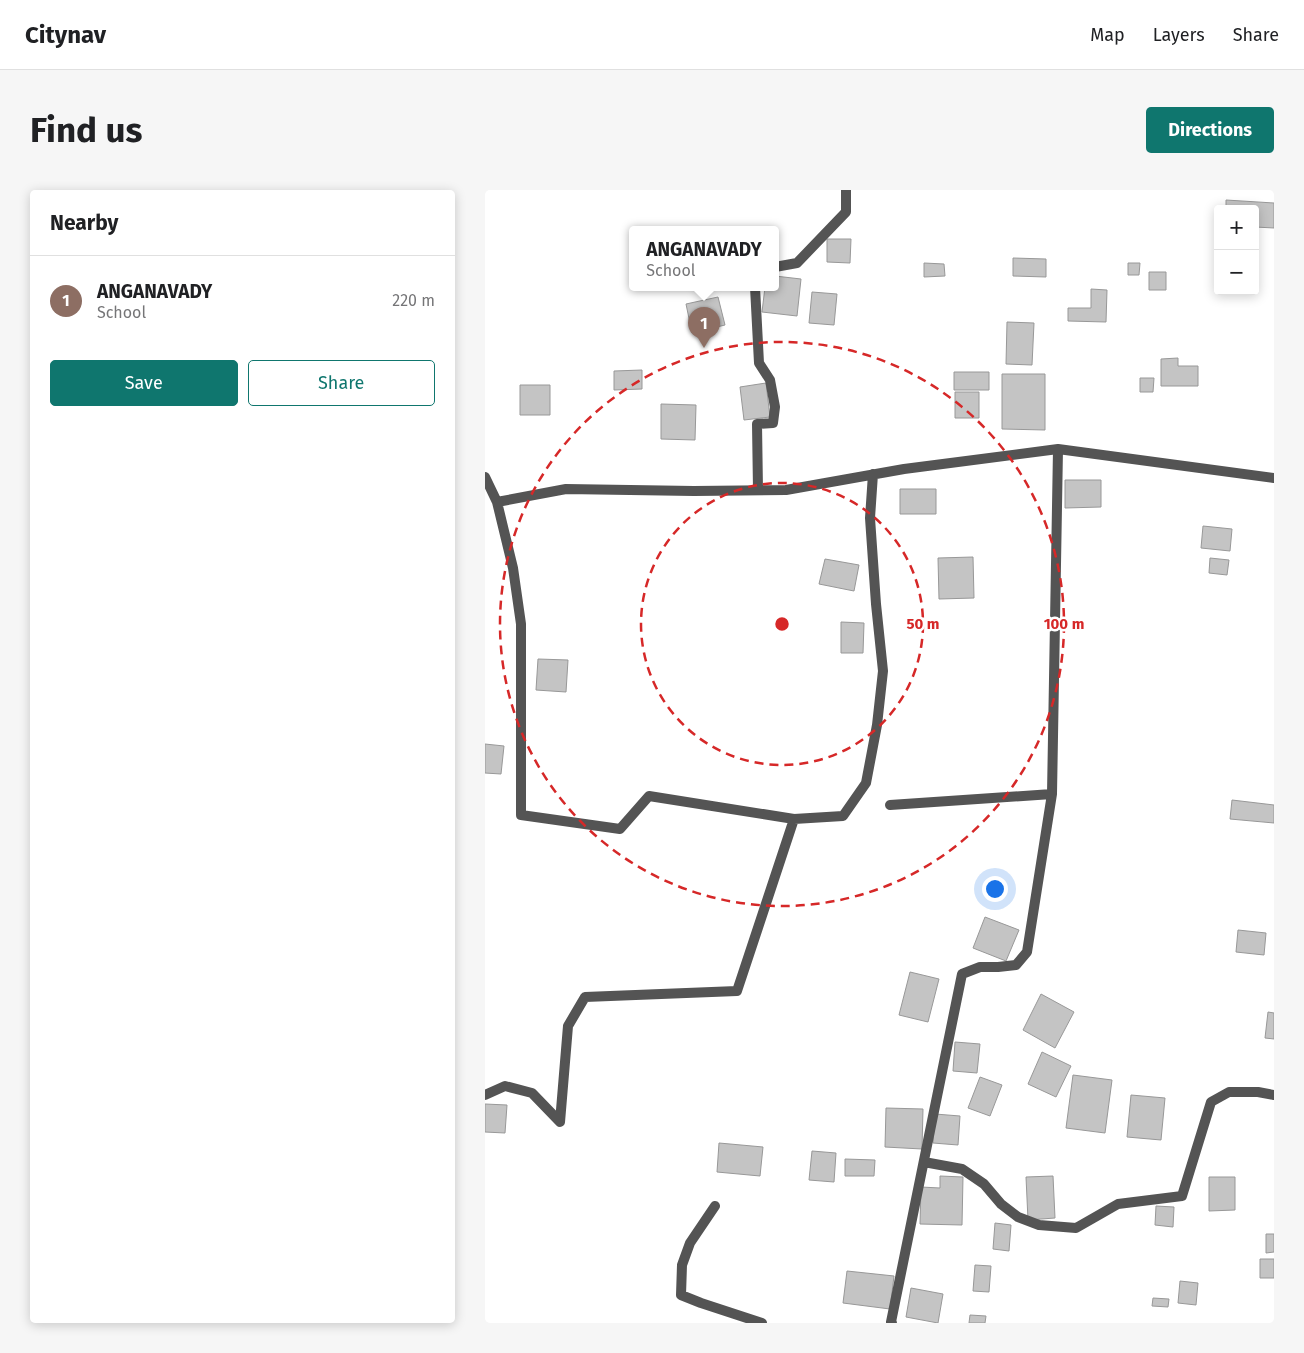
<!DOCTYPE html>
<meta charset="utf-8">
<style>
:root{--surface:#fff;--page:#f6f6f6;--text:#202124;--muted:#757577;--line:#e0e0e0;--accent:#0f766e}
body{margin:0;font-family:"Fira Sans",sans-serif;background:var(--page);color:var(--text)}
.controls{position:absolute;right:15px;top:15px;display:grid;overflow:hidden;border-radius:5px;box-shadow:0 2px 12px #0003}
.controls button{width:45px;height:45px;display:grid;place-items:center;padding:0;border:0;border-bottom:1px solid var(--line);background:var(--surface);color:var(--text);font:25px sans-serif}
.you{position:absolute;left:509px;top:698px;width:18px;height:18px;margin:-12px;border:4px solid #fff;border-radius:50%;background:#1a73e8;box-shadow:0 0 0 8px #1a73e833}
.badge{display:grid;place-items:center;width:32px;height:32px;border-radius:50%;background:var(--accent);color:#fff;font-size:16px;font-weight:700}
.pin{position:absolute;translate:-50% -41px;filter:drop-shadow(0 1px 2px #0008)}
.pin::after{content:'';position:absolute;top:26px;width:18px;height:15px;background:inherit;clip-path:polygon(0 0,100% 0,50% 100%)}
.popup{position:absolute;left:144px;top:36px;width:150px;height:65px;box-sizing:border-box;display:grid;place-content:center;border-radius:5px;background:var(--surface);filter:drop-shadow(0 1px 4px #0005);font-size:16px;white-space:nowrap;color:var(--muted)}
.popup b{font-size:19px;color:var(--text)}
.popup::after{content:'';position:absolute;left:50%;top:100%;margin-left:-10px;border:10px solid transparent;border-top-color:var(--surface)}
.list{margin:0;padding:0;list-style:none}
h2{display:flex;justify-content:space-between;align-items:center;height:65px;margin:0;padding:0 20px;font-size:21px}
h2 small{font-size:16px;font-weight:400;color:var(--muted)}
.list li{display:grid;grid-template-columns:32px 1fr auto;gap:15px;align-items:center;box-sizing:border-box;height:90px;padding:0 20px;border-top:1px solid var(--line)}
.list b{display:block;font-size:19px;white-space:nowrap}
.list p{margin:0;font-size:16px;white-space:nowrap;color:var(--muted)}
.list em{font-size:16px;font-style:normal;color:var(--muted)}
.actions{display:flex;gap:10px;padding:15px 20px}
.actions a{flex:1;padding:11px 0;border:1px solid var(--accent);border-radius:5px;text-align:center;font-size:18px;color:var(--accent)}
.actions .main{background:var(--accent);color:#fff}
.map{position:relative;flex:none;width:789px;height:1133px;overflow:hidden;border-radius:5px}
header{display:flex;align-items:center;gap:30px;box-sizing:border-box;height:70px;padding:0 25px;background:var(--surface);border-bottom:1px solid var(--line)}
header strong{font-size:24px}
nav{display:flex;gap:28px;margin-inline-start:auto;font-size:18px}
.intro{display:flex;align-items:center;justify-content:space-between;box-sizing:border-box;height:120px;padding:0 30px}
h1{margin:0;font-size:35px}
.button{padding:12px 22px;border-radius:5px;background:var(--accent);color:#fff;font-size:18px;font-weight:700}
main{display:flex;gap:30px;padding:0 30px}
aside{flex:1;background:var(--surface);border-radius:5px;box-shadow:0 2px 12px #0003}
.map>svg:first-child{display:block}
.building{fill:#c4c4c4;stroke:#989898}
.lines{fill:none;stroke-linecap:round;stroke-linejoin:round}
.street{stroke:#545454;stroke-width:10}
.ring{fill:none;stroke:#d62828;stroke-width:2.5;stroke-dasharray:9 6}
.centre{fill:#d62828;stroke:#fff;stroke-width:2.5}
.ring-label{font-size:15px;text-anchor:middle;font-weight:bold;fill:#d62828;stroke:#fff;stroke-width:5;stroke-linejoin:round;paint-order:stroke}
</style>
<header>
<strong>Citynav</strong>
<nav><a>Map</a><a>Layers</a><a>Share</a></nav>
</header>
<div class="intro"><h1>Find us</h1><a class="button">Directions</a></div>
<main>
<aside>
<h2>Nearby<small></small></h2>
<ul class="list">
<li><span class="badge" style="background:#8d6e63">1</span><div><b>ANGANAVADY</b><p>School</p></div><em>220 m</em></li>
</ul>
<div class="actions"><a class="main">Save</a><a>Share</a></div>
</aside>
<div class="map">
<svg width="789" height="1133" viewBox="0 0 789 1133">
<rect width="100%" height="100%" fill="#fff"/>
<!-- building -->
<path class="building" d="M741,10L789,13V38L770,37V19H741Z
M342,49H366L365,73L342,72Z
M528,68L561,69V87L528,86Z
M439,73L459,74L460,86L439,87Z
M643,73H655L654,85H643Z
M664,82H681V100H664Z
M290,86L316,89L312,126L277,122L280,97H290Z
M606,99L622,100L621,132L583,131V118H606Z
M327,102L352,104L349,135L324,133Z
M233,107L240,135L207,143L201,114Z
M522,132L549,133L547,175L521,174Z
M693,168V176H713V196H676V169Z
M157,180V199L129,200V181Z
M469,182H504V200H469Z
M517,184H560V240L517,239Z
M655,188H669L668,202H655Z
M281,193L285,227L259,230L255,197Z
M35,195H65V225H35Z
M470,202H494V228H470Z
M176,214L211,215L210,250L176,249Z
M580,290H616V317L580,318Z
M415,299H451V324H415Z
M718,336L747,339L745,361L716,358Z
M488,367L489,408L454,409L453,368Z
M725,368L744,370L742,385L724,383Z
M340,369L374,375L369,401L334,394Z
M356,432L379,433L378,463H356Z
M53,469L83,470L81,502L51,500Z
M0,554L19,556L16,584L0,583Z
M747,610L789,615V633L745,629Z
M500,727L534,740L521,771L488,758Z
M753,740L781,743L779,765L751,762Z
M425,782L454,789L443,832L414,825Z
M556,804L589,822L570,858L538,840Z
M783,822L789,823V849L780,848Z
M470,852L495,854L492,883L468,881Z
M557,862L586,876L571,907L543,894Z
M588,885L627,890L620,943L581,938Z
M495,887L517,895L505,926L483,918Z
M646,905L680,908L676,950L642,947Z
M0,914L22,915L20,943L0,942Z
M401,918L438,919L437,959L400,957Z
M450,924L475,926L473,955L448,953Z
M234,953L278,957L275,986L232,982Z
M327,961L351,963L349,992L324,990Z
M360,969L390,970L389,986H360Z
M455,986L478,987L477,1035L435,1034L436,997L455,998Z
M568,986L570,1028L543,1030L541,987Z
M724,987H750V1020L724,1021Z
M671,1016L689,1017L688,1037L670,1035Z
M510,1033L526,1035L524,1061L508,1059Z
M781,1044H789V1062L781,1063Z
M775,1069H789V1088H775Z
M490,1075L506,1076L504,1102L488,1101Z
M362,1081L409,1086L405,1119L358,1113Z
M695,1091L713,1093L711,1115L693,1113Z
M426,1098L458,1104L453,1133L421,1127Z
M668,1108L684,1109L683,1117L667,1116Z
M485,1125L501,1126L500,1133H484Z"/>
<g class="lines">
<!-- street -->
<path class="street" d="M290,77L312,73L361,22V0
M270,97L274,173L285,190L290,217L288,233L272,234L273,300
M0,287L12,312L81,299L209,301L301,300L419,279L573,259
M12,312L28,378L36,434V625L135,639L164,606L309,629L358,626L381,593L392,535L398,481L391,414L385,328L388,284
M405,615L567,604L573,259L789,288
M0,905L20,896L47,903L75,932L83,836L100,807L252,801L309,629
M439,972L477,979L499,994L516,1014L533,1027L554,1035L591,1038L633,1014L697,1006L726,912L744,902H773L789,905
M230,1016L205,1053L197,1075L196,1105L216,1113L277,1133
M407,1133L406,1132L477,784L495,777H513L531,775L542,762L567,604"/>
</g>
<!-- distance rings -->
<g class="ring">
<circle cx="297" cy="434" r="141"/>
<circle cx="297" cy="434" r="282"/>
</g>
<circle cx="297" cy="434" r="8" class="centre"/>
<g class="ring-label">
<text x="438" y="439">50 m</text>
<text x="579" y="439">100 m</text>
</g>
</svg>
<div class="controls">
<button>+</button>
<button>−</button>
</div>
<div class="you"></div>
<div class="pin badge" style="left:219px;top:158px;background:#8d6e63">1</div>
<div class="popup"><b>ANGANAVADY</b>School</div>
</div>
</main>
